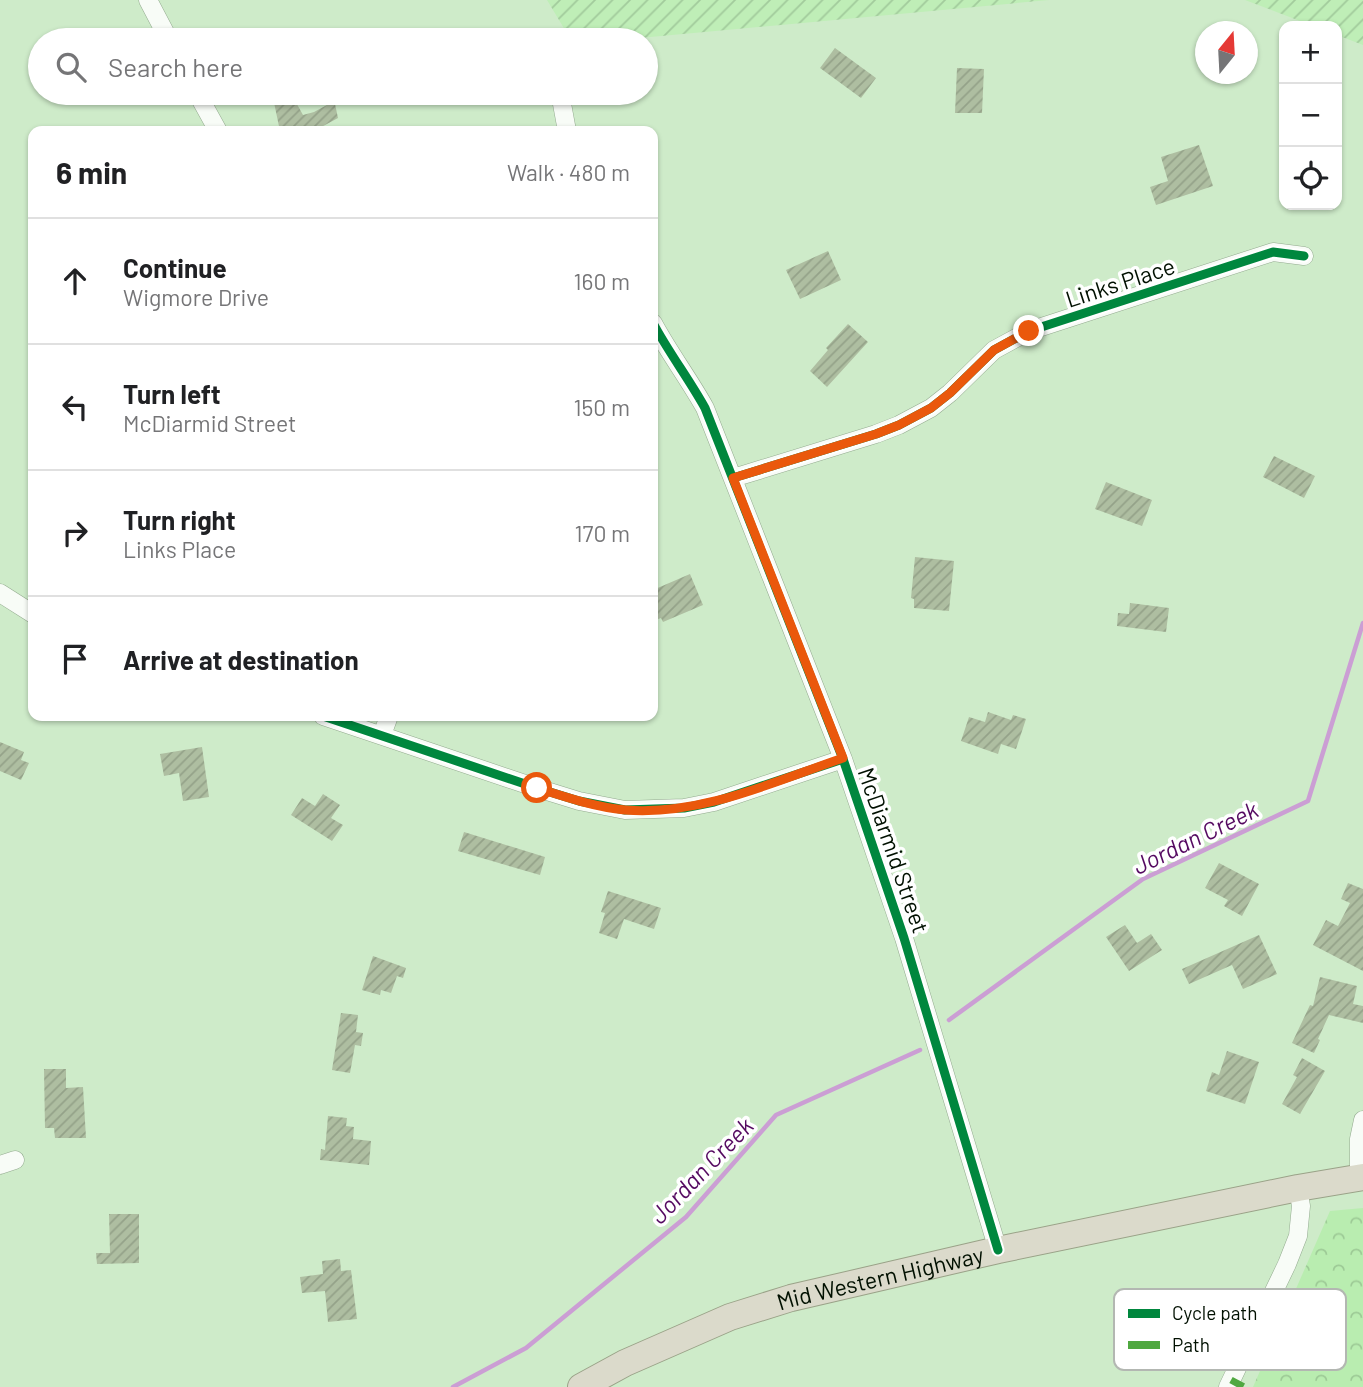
<!DOCTYPE html>
<meta charset="utf-8">
<style>
:root{--surface:#fff;--page:#f6f6f6;--text:#202124;--muted:#757577;--line:#e0e0e0}
body{margin:0;font-family:Barlow,sans-serif;background:var(--page);color:var(--text)}
.controls{position:absolute;right:21px;top:21px;display:grid;overflow:hidden;border-radius:14px;box-shadow:0 2px 5px #0004}
.controls button{width:63px;height:63px;display:grid;place-items:center;padding:0;border:0;border-bottom:2px solid var(--line);background:var(--surface);color:var(--text);font:35px sans-serif}
.compass{position:absolute;left:1195px;top:21px;width:63px;height:63px;border-radius:50%;background:var(--surface);box-shadow:0 2px 5px #0004;rotate:18deg}
.stop{position:absolute;width:21px;height:21px;margin:-16px;border:5px solid #ea580c;border-radius:50%;background:#fff}
.stop.end{background:#ea580c;border-color:#fff;box-shadow:0 2px 7px #0008}
.list{margin:0;padding:0;list-style:none}
h2{display:flex;justify-content:space-between;align-items:center;height:91px;margin:0;padding:0 28px;font-size:30px}
h2 small{font-size:23px;font-weight:400;color:var(--muted)}
.list li{display:grid;grid-template-columns:46px 1fr auto;gap:21px;align-items:center;box-sizing:border-box;height:126px;padding:0 28px;border-top:2px solid var(--line)}
.list b{display:block;font-size:26px;white-space:nowrap}
.list p{margin:0;font-size:23px;white-space:nowrap;color:var(--muted)}
.list em{font-size:23px;font-style:normal;color:var(--muted)}
.icon{flex:none;width:38px;height:38px;fill:none;stroke:currentColor;stroke-width:2;stroke-linecap:round;stroke-linejoin:round}
.map{position:relative;flex:none;width:1363px;height:1387px;overflow:hidden}
.search{position:absolute;background:var(--surface);box-shadow:0 2px 5px #0004;left:28px;top:28px;width:630px;height:77px;display:flex;align-items:center;gap:18px;box-sizing:border-box;padding:0 24px;border-radius:38px;color:var(--muted);font-size:26px}
.panel{position:absolute;background:var(--surface);box-shadow:0 2px 5px #0004;left:28px;top:126px;width:630px;height:595px;border-radius:14px}
.map>svg:first-child{display:block}
.industrial{fill:url(#industrial-furrows)}
.park{fill:url(#park-crowns)}
.lines{fill:none;stroke-linecap:round;stroke-linejoin:round}
.stream{stroke:#cb9ed4;stroke-width:4.5}
.building{fill:url(#building-hatch)}
.minor-casing{stroke:#93aa8f;stroke-width:19}
.highway-casing{stroke:#9aa288;stroke-width:28}
.minor{stroke:#f8fcf7;stroke-width:18}
.highway{stroke:#dbdacb;stroke-width:26}
.quiet{stroke:#4fa840;stroke-width:7;stroke-dasharray:14 7;stroke-linecap:butt}
.cycleway-casing{stroke:#fff;stroke-width:13}
.cycleway{stroke:#00873e;stroke-width:9}
.route{stroke:#ea580c;stroke-width:9}
.labels{text-anchor:middle;dominant-baseline:central;stroke-width:7;stroke-linejoin:round;paint-order:stroke}
.street-label{font-size:23px;fill:#011000;stroke:#fff}
.water-label{font-size:24px;font-style:italic;fill:#550a61;stroke:#fff}
.key{fill:#fff;stroke:#b3b7b2;stroke-width:2}
.key-label{font-size:19px;fill:#011000}
</style>
<div class="map">
<svg width="1363" height="1387" viewBox="0 0 1363 1387">
<defs>
<pattern id="industrial-furrows" width="10" height="10" patternUnits="userSpaceOnUse" patternTransform="scale(1.75)"><rect width="10" height="10" fill="#bfeeb7"/><path d="M-1 1l2-2M0 10L10 0M9 11l2-2" fill="none" stroke="#a2cb9c"/></pattern>
<pattern id="park-crowns" width="20" height="18" patternUnits="userSpaceOnUse" patternTransform="scale(1.75)"><rect width="20" height="18" fill="#b9edb0"/><path d="M2 6a3 3 0 1 1 6 0M12 15a3 3 0 1 1 6 0" fill="none" stroke="#9dca96"/></pattern>
<pattern id="building-hatch" width="6" height="6" patternUnits="userSpaceOnUse" patternTransform="scale(1.75)"><rect width="6" height="6" fill="#aebea1"/><path d="M-1 1l2-2M0 6l6-6M5 7l2-2" fill="none" stroke="#94a289"/></pattern>
</defs>
<rect width="100%" height="100%" fill="#ceebc9"/>
<!-- industrial -->
<path class="industrial" d="M547,0H1049L618,40H571Z
M1245,0H1363V45L1337,35V26H1313Z"/>
<!-- park -->
<path class="park" d="M1363,1208V1387H1253L1330,1211Z"/>
<g class="lines">
<!-- stream -->
<path class="stream" d="M949,1020L1143,879L1308,801L1363,623
M453,1387L526,1348L686,1217L776,1115L920,1050"/>
</g>
<!-- building -->
<path class="building" d="M835,48L876,78L861,98L820,68Z
M957,68L984,69L982,113H955Z
M272,93H284L287,98L293,97L303,115L314,112L327,105L335,104L338,118L314,131H280Z
M1199,145L1213,186L1156,205L1150,187L1168,181L1161,157Z
M828,251L841,280L800,299L786,270Z
M848,324L868,342L827,387L810,371L828,350L826,348Z
M1274,456L1315,476L1304,498L1263,477Z
M1106,482L1152,500L1142,526L1095,509Z
M915,557L954,561L949,611L914,608V599L911,598Z
M690,574L703,605L663,622L661,618L653,621V590Z
M1130,603L1169,608L1166,632L1117,626L1118,613L1129,614Z
M988,712L1011,720L1013,715L1026,719L1016,749L1001,744L998,754L961,741L969,717L985,722Z
M0,742L24,752L21,760L29,763L21,780L0,771Z
M202,747L209,797L183,801L179,773L164,776L160,754Z
M323,794L340,805L331,818L343,825L332,841L291,815L302,798L315,806Z
M464,832L545,857L540,875L458,851Z
M1219,863L1259,884L1242,916L1224,906L1228,900L1205,888Z
M1348,883L1363,889V971L1313,945L1326,920L1338,926L1350,903L1341,899Z
M608,891L661,908L654,929L624,919L617,939L599,933L605,913L601,912Z
M1125,925L1137,943L1151,934L1162,950L1129,971L1106,937Z
M1259,935L1277,974L1243,989L1232,965L1189,984L1182,969Z
M373,956L406,968L403,978L397,976L391,993L381,990L380,995L362,990Z
M1320,977L1357,986L1353,1004L1363,1006V1023L1329,1015L1318,1039L1320,1040L1314,1053L1292,1043L1310,1005L1313,1006Z
M341,1013L358,1015L356,1032L363,1033L361,1046L355,1045L350,1073L332,1070Z
M1227,1051L1259,1062L1245,1104L1206,1091L1212,1072L1219,1075Z
M1302,1058L1325,1071L1300,1114L1282,1104L1297,1077L1293,1075Z
M44,1069H66V1088L83,1087L86,1138H55L54,1128H45Z
M328,1116L347,1118L346,1126L354,1127L353,1139L371,1141L369,1165L320,1160L321,1149L325,1150Z
M109,1214H139V1263L97,1264L96,1253H110Z
M340,1259L341,1271L351,1270L357,1319L328,1322L325,1291L302,1293L300,1277L323,1274L322,1261Z"/>
<g class="lines">
<defs>
<path id="minor" d="M148,0L169,40
M197,93L218,131
M560,93L567,131
M653,323C669,353 689,379 705,408L843,759L904,938L998,1250
M733,478L876,434L899,425L931,408L950,393L994,350L1029,331L1273,252L1304,256
M0,593L33,614
M323,716L537,788L579,801L625,810L684,808L714,802L843,759
M382,735L389,716
M0,1165L15,1160
M1359,1178V1139L1363,1120
M1228,1387L1287,1264L1298,1236L1301,1206L1298,1188"/>
<g id="highway">
<path id="s1" d="M581,1387L625,1363L730,1317L791,1298L998,1250L1298,1188L1363,1177"/>
</g>
</defs>
<!-- minor casing -->
<use href="#minor" class="minor-casing"/>
<!-- highway casing -->
<use href="#highway" class="highway-casing"/>
<!-- minor -->
<use href="#minor" class="minor"/>
<!-- highway -->
<use href="#highway" class="highway"/>
<!-- quiet -->
<path class="quiet" d="M1231,1380L1244,1387"/>
<defs>
<path id="cycleway" d="M653,323C669,353 689,379 705,408L843,759L904,938L998,1250
M733,478L876,434L899,425L931,408L950,393L994,350L1029,331L1273,252L1304,256
M323,716L537,788L579,801L625,810L684,808L714,802L843,759"/>
</defs>
<!-- cycleway casing -->
<use href="#cycleway" class="cycleway-casing"/>
<!-- cycleway -->
<use href="#cycleway" class="cycleway"/>
</g>
<g class="lines">
<!-- route -->
<path class="route" d="M537,788C565,797 595,807 625,810C701,816 773,782 843,758L733,478L876,434L899,425L931,408L950,393L994,350L1029,331"/>
</g>
<g class="labels">
<!-- street labels -->
<g class="street-label">
<text transform="translate(1120 282) rotate(-18)">Links Place</text>
<text transform="translate(894 850) rotate(71)">McDiarmid Street</text>
<text stroke="none"><textPath href="#s1" startOffset="320">Mid Western Highway</textPath></text>
</g>
<!-- water labels -->
<g class="water-label">
<text transform="translate(1195 837) rotate(-26)">Jordan Creek</text>
<text transform="translate(701 1170) rotate(-46)">Jordan Creek</text>
</g>
</g>
<!-- legend -->
<rect x="1114" y="1289" width="232" height="81" rx="10" class="key"/>
<rect x="1128" y="1309" width="32" height="9" fill="#00873e"/>
<rect x="1128" y="1341" width="32" height="8" fill="#4fa840"/>
<g class="key-label">
<text x="1172" y="1320">Cycle path</text>
<text x="1172" y="1352">Path</text>
</g>
</svg>
<div class="controls">
<button>+</button>
<button>−</button>
<button><svg class="icon" aria-label="locate" viewBox="0 0 24 24"><circle cx="12" cy="12" r="6"/><path d="M12 2v4M12 18v4M2 12h4M18 12h4"/></svg></button>
</div>
<svg class="compass" viewBox="-18 -18 36 36"><path d="M0-13l5 13h-10z" fill="#e53935"/><path d="M0 13l5-13h-10z" fill="#757577"/></svg>
<div class="stop" style="left:537px;top:788px"></div>
<div class="stop end" style="left:1029px;top:331px"></div>
<div class="search"><svg class="icon" aria-label="search" viewBox="0 0 24 24"><circle cx="10" cy="10" r="6"/><path d="M15 15l6 6"/></svg>Search here</div>
<section class="panel">
<h2>6 min<small>Walk · 480 m</small></h2>
<ul class="list">
<li><svg class="icon" aria-label="ahead" viewBox="0 0 24 24"><path d="M12 20V5M6 11l6-6 6 6"/></svg><div><b>Continue</b><p>Wigmore Drive</p></div><em>160 m</em></li>
<li><svg class="icon" aria-label="left" viewBox="0 0 24 24"><path d="M17 20v-9H6M10 6l-5 5 5 5"/></svg><div><b>Turn left</b><p>McDiarmid Street</p></div><em>150 m</em></li>
<li><svg class="icon" aria-label="right" viewBox="0 0 24 24"><path d="M7 20v-9h11M14 6l5 5-5 5"/></svg><div><b>Turn right</b><p>Links Place</p></div><em>170 m</em></li>
<li><svg class="icon" aria-label="arrive" viewBox="0 0 24 24"><path d="M6 21V4h12l-3 4 3 4H6"/></svg><div><b>Arrive at destination</b></div></li>
</ul>
</section>
</div>
